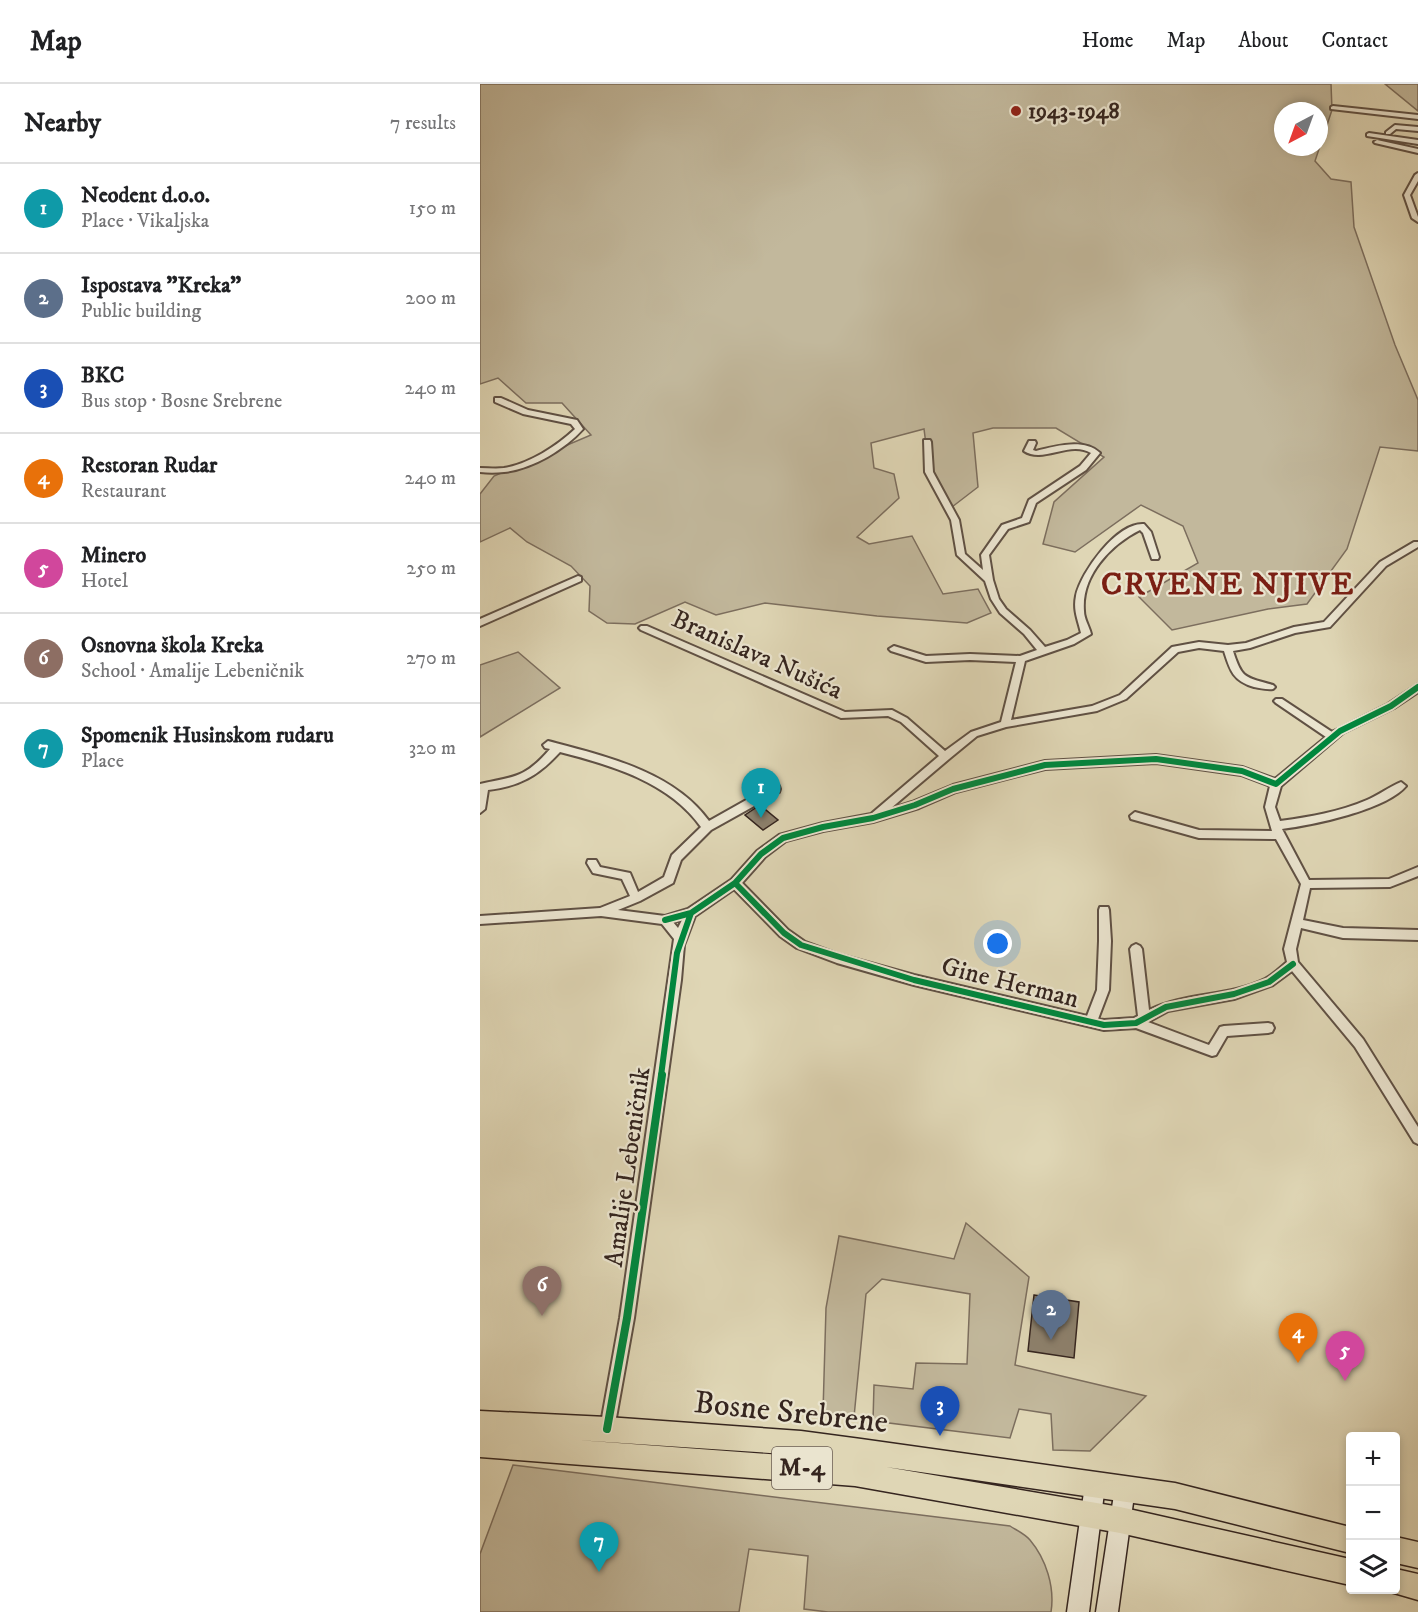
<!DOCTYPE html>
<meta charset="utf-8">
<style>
:root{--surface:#fff;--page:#f2f2f2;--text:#202124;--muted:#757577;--line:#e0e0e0;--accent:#8f2418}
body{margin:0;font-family:"IM FELL DW Pica",serif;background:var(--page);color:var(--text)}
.controls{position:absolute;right:18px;bottom:18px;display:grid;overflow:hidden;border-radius:6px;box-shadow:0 3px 9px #0003}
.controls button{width:54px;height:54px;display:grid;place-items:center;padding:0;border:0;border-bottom:2px solid var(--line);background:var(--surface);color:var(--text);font:30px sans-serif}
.compass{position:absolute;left:794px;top:18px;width:54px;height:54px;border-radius:50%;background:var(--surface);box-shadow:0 3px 9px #0003;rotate:221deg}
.you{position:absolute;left:518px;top:860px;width:21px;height:21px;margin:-15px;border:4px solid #fff;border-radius:50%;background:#1a73e8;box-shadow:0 0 0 9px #1a73e833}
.badge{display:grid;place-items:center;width:39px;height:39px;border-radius:50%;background:var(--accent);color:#fff;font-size:20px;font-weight:700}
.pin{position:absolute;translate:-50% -50px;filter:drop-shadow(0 2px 3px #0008)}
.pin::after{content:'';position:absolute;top:32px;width:21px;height:18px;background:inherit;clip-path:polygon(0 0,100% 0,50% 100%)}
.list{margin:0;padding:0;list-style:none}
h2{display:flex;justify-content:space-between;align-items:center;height:78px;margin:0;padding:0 24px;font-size:26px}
h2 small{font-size:20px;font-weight:400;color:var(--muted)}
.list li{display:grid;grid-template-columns:39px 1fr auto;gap:18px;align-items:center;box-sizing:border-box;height:90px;padding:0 24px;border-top:2px solid var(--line)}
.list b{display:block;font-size:22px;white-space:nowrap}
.list p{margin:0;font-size:20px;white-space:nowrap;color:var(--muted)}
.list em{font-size:20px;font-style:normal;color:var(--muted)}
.icon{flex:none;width:33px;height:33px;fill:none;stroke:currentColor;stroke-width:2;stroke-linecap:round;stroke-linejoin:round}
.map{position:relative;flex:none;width:938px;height:1528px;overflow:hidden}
header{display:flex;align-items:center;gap:36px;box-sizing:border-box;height:84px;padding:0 30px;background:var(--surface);border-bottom:2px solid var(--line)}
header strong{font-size:28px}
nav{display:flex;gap:33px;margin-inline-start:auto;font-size:21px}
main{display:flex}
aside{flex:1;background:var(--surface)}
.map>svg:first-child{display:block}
.green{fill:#c2b89c;stroke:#7c6e5e;stroke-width:1.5;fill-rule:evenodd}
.building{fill:#8d816d;stroke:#35251f;stroke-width:1.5}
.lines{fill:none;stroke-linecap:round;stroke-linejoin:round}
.minor-casing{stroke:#605144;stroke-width:4}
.secondary-casing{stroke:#35251f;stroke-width:3}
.primary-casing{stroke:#35251f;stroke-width:3}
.minor{fill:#eae4cf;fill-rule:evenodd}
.secondary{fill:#eae4cf;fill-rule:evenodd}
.primary{fill:#dfd6b5;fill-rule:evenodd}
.cycleway-far1-casing{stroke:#eae4cf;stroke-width:10}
.cycleway-casing{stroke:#eae4cf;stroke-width:11}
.cycleway-far1{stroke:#00873e;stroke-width:6}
.cycleway{stroke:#00873e;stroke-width:8}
.poi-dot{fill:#8f2418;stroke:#eae4cf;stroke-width:2}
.labels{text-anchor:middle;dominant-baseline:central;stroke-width:4.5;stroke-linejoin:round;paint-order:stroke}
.far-poi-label{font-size:22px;font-weight:bold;fill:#35251f;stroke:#eae4cf;text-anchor:start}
.shield{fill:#eae4cf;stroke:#6b5e54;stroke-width:1.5}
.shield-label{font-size:24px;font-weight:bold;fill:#35251f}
.street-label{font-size:26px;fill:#35251f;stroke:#eae4cf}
.district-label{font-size:32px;font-weight:bold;letter-spacing:1.5px;fill:#7a1f14;stroke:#eae4cf}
.near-street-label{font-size:32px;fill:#35251f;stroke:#eae4cf}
</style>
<header>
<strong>Map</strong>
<nav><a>Home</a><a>Map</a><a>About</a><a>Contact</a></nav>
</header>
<main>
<aside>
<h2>Nearby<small>7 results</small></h2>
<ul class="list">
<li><span class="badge" style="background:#0f9aa8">1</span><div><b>Neodent d.o.o.</b><p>Place · Vikaljska</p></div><em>150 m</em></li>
<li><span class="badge" style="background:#5c6f8a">2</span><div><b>Ispostava &quot;Kreka&quot;</b><p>Public building</p></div><em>200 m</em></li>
<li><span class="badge" style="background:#1a4fb4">3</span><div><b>BKC</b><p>Bus stop · Bosne Srebrene</p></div><em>240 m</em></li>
<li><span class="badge" style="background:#e8710a">4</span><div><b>Restoran Rudar</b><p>Restaurant</p></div><em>240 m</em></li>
<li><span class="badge" style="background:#d1479c">5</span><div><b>Minero</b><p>Hotel</p></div><em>250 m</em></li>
<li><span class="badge" style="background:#8d6e63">6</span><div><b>Osnovna škola Kreka</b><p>School · Amalije Lebeničnik</p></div><em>270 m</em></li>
<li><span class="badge" style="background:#0f9aa8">7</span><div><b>Spomenik Husinskom rudaru</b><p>Place</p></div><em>320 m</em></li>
</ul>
</aside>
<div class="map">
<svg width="938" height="1528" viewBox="0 0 938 1528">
<rect width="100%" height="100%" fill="#dfd6b5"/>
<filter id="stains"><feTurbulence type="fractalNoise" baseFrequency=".00333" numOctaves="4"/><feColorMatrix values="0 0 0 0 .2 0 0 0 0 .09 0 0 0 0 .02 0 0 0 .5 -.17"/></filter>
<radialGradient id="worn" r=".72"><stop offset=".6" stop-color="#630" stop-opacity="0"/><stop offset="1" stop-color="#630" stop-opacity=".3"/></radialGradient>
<!-- green -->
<path class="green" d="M0,0H851L852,26L835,77L851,95L871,98L874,143L915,261L938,316V367L900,363L867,465L827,520L788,525L692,546L659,513L718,479L703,442L661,421L595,468L563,460L574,418L624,373L576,344H513L493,349L498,403L472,423L449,384L444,345L391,359L394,384L414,390L419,414L377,453L389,460L432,452L463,510L498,505L511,529L487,539L397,532L285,519L236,531L205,518L155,540L127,539L109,527L110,502L91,482L47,458L30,444L0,458V410L14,392L111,351L82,319H46L18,294L0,300ZM803,27H839V63H803Z
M905,0H938V27Z
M38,568L80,604L0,653V581Z
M486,1139L549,1193L535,1281L666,1312L610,1367L573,1366L571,1330L539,1325L530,1354L393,1337L394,1301L433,1305L436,1279L487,1280L490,1210L402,1195L386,1210L374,1333L343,1328L346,1224L359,1152L474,1175Z
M33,1381L530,1442C536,1446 545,1450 550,1456C566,1475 575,1503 571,1528H348L324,1525L328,1472L269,1465L259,1528H0V1470Z"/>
<!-- building -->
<path class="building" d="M280,721L298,736L283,746L265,731Z
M554,1211L599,1218L594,1274L548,1267Z"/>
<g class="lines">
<defs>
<path id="minor" d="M853,22L938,31V35L851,25V23Z
M915,41L938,43V47L916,45L910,50H906V48Z
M889,49L938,56V60L887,52V50Z
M897,56L938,65V69L895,59L894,58Z
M938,89V97L930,111L938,133V138L932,134L924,111L935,91Z
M15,314H21L48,326L97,336L103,345C84,366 52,385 24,388C16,389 8,389 0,388V384C8,384 16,385 24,384C49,380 77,362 95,345L91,340L43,330L15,318Z
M444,356H450L451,358L453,388L479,436L485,470L503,486L501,471L522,441L542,434L549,416L600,382L611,369C590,356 563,380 544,367L549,357H555L556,359L553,366L556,367C576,362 604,354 620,369L606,386L556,419L549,438L528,445L509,471L513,496L519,515L526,525L550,546L565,563L587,556L601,549C598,536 593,526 596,512C601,488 637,438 664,440L671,448L679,473L678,475H672L663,449L660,446C630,461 601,492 604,527C604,535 609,542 611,550L594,560L545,577L531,636L612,622L640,611L692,563L719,558L748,561L766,559L814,543L844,538L900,478L934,458H938V463L906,482L850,543L815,549L770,564L753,567C762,596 766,593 793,601L795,603L793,605C787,606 780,604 774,603C753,597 750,586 744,567L719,564L698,568L646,615L617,627L526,643L497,652L469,675L410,725L432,718L473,701L565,677L676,671L762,683L795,695L846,653L796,619L794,617L796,615H802L852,648L908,620L938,600V608L914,624L863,649L801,702L795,723L800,737C830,733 859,728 887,716C899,711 909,703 921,698L926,702C906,726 833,741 802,745L829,796L909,795L938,783V792L910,803L830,804L823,836L863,844L938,846V856L863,854L821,844L816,865L818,878L883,955L938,1043V1060L934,1058L875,963L812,887L793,901L754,915L688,927L668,938L729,961L740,943L744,942L788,939L792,940L794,944L792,948L788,949L747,952L736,971L732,972L656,944L624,946L434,901L357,879L317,864L300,852L254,805L215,832L204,861L201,896L154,1234L134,1345L132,1350L127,1352L122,1350L120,1345L140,1234L194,855L182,840L121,832L0,840V832L120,824L150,812L142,795L113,789L107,779L108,776H116L120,783L150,789L158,808L184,793L192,771L221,743C189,698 131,681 80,668C58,692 40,702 8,706L5,725L0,729V700C35,692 44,695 70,665L65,664L63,661L68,657C124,672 193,687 229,737L291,702H299L300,705L299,708L231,746L201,776L193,799L160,817L138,826L185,832L208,825L251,796L277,767L299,751L343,739L391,730L459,672L421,638L408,632L361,634L161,546L159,544L161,542H167L365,628L412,626L427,634L465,667L491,648L521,638L536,578L490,576L446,578L411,567L409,565L414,562L446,572L490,570L540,572L557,566L544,550L520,529L511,515L505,497L477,471L471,436L445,388ZM676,679L761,691L790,702L785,723L792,747L719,746L655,728L650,732L651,735L719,754L796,755L821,800L804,865L807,878C800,884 793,891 785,895C748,913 705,908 669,926L662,865L660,862L656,860L652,862L650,865L658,932L654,934L624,936L618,935L629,906L631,857L629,826L628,823H620L619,826V857L617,906L607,932L434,891L358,870L325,858L308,846L262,799L285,773L306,757L343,747L393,738L439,724L476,708L565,685ZM202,836L198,844L193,838Z
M98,492L101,493V497L0,542V535Z"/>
<path id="secondary" d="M615,1391L622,1394L625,1401L609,1528H587L605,1401L608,1394Z
M645,1394L652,1397L655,1404L638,1528H616L635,1404L638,1397Z"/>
<path id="primary" d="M0,1327L127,1333L321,1347L381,1355L695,1399L870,1443V1469L695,1425L406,1383L640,1423L870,1475V1501L640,1449L375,1402L0,1373ZM97,1356L321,1371L348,1375L315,1372Z
M916,1453L938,1458V1484L916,1479Z
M916,1485L938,1490V1516L907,1507L906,1506H916Z"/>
</defs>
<!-- minor casing -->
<use href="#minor" class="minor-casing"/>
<!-- secondary casing -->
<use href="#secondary" class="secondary-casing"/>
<!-- primary casing -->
<use href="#primary" class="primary-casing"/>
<!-- minor -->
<use href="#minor" class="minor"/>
<!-- secondary -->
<use href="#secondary" class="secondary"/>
<!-- primary -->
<use href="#primary" class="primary"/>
<defs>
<path id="cycleway-far1" d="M255,799L304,849L321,861L434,896L624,941L656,939L686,923L754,910L789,898L813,880
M185,836L211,829L255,799L281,770L303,754L343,743L393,734L435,721L473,705L565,681L676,675L762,687L796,700L860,647L911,622L938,603
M181,992L197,869L211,829"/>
<path id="cycleway" d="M127,1345L147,1234L182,991"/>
</defs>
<!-- cycleway-far1 casing -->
<use href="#cycleway-far1" class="cycleway-far1-casing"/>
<!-- cycleway casing -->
<use href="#cycleway" class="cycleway-casing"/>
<!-- cycleway-far1 -->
<use href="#cycleway-far1" class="cycleway-far1"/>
<!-- cycleway -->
<use href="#cycleway" class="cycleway"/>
</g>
<!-- markers -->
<circle class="poi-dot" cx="536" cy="27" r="6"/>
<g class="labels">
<!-- far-poi labels -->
<g class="far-poi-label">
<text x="548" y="27">1943-1948</text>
</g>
<!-- shield labels -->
<rect class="shield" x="292" y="1363" width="60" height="42" rx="4.5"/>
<g class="shield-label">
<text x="322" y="1384">M-4</text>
</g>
<!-- street labels -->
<g class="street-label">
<text transform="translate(277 571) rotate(24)">Branislava Nušića</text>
<text transform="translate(530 899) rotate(14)">Gine Herman</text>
<text transform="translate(148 1083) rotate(-82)">Amalije Lebeničnik</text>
</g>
<!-- district labels -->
<g class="district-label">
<text x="748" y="501">CRVENE NJIVE</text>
</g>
<!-- near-street labels -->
<g class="near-street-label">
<text transform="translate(311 1329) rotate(6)">Bosne Srebrene</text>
</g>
</g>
<rect width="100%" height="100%" filter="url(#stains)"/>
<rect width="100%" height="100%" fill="url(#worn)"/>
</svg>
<div class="controls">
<button>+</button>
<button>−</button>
<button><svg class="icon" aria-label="layers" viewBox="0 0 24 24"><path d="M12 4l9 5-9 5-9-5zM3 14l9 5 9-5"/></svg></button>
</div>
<svg class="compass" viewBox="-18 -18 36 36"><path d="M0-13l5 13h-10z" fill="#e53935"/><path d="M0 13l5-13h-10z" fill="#757577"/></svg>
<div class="you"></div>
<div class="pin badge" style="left:281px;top:734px;background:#0f9aa8">1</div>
<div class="pin badge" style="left:571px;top:1256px;background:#5c6f8a">2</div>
<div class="pin badge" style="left:460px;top:1352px;background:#1a4fb4">3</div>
<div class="pin badge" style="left:818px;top:1279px;background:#e8710a">4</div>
<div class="pin badge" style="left:865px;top:1297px;background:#d1479c">5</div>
<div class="pin badge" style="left:62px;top:1232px;background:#8d6e63">6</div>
<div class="pin badge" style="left:119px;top:1488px;background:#0f9aa8">7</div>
</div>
</main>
